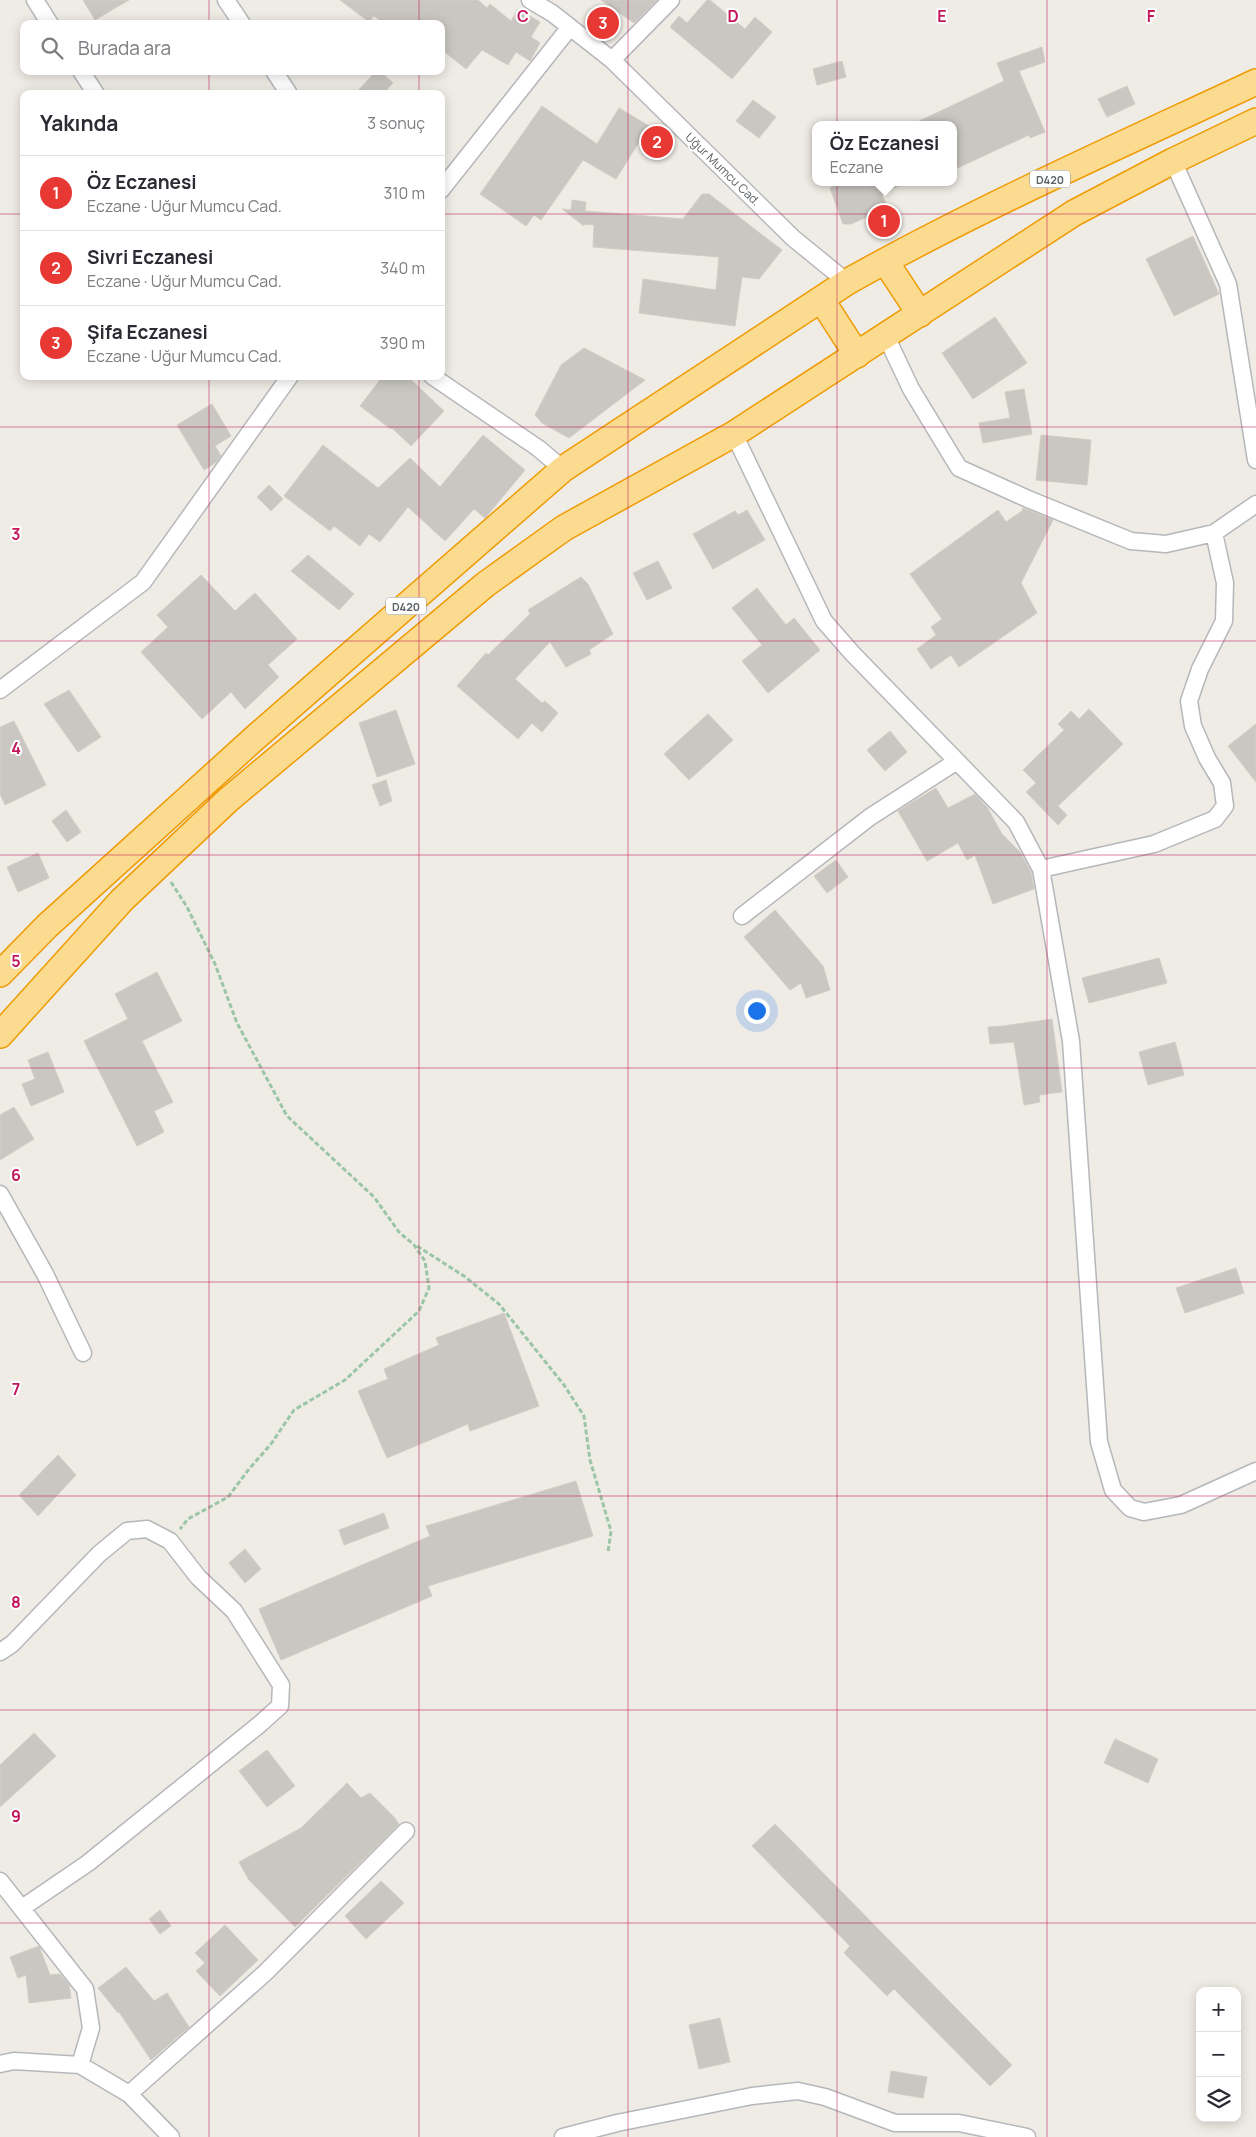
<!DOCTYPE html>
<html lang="tr">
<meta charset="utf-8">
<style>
:root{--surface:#fff;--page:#f7f7f7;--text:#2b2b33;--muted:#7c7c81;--line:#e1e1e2;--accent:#e73833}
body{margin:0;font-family:Manrope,sans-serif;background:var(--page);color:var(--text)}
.controls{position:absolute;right:15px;bottom:15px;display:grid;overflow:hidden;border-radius:10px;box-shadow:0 2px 12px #0003}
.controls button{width:45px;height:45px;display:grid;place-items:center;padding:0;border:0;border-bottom:1px solid var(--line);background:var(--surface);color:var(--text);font:25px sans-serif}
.you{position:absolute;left:756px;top:1010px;width:18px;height:18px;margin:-12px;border:4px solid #fff;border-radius:50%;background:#1a73e8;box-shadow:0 0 0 8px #1a73e833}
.badge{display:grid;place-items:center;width:32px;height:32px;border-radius:50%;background:var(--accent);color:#fff;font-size:16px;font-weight:700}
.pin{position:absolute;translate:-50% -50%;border:2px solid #fff;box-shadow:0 1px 5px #0006}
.popup{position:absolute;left:812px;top:121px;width:145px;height:65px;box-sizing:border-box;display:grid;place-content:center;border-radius:10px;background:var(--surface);filter:drop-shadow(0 1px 4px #0005);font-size:16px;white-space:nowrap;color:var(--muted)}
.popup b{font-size:19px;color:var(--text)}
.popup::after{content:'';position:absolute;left:50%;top:100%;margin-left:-10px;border:10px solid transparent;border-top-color:var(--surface)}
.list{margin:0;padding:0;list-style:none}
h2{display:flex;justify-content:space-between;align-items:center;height:65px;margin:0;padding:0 20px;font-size:21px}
h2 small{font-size:16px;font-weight:400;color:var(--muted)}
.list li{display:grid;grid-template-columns:32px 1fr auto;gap:15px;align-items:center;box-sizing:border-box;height:75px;padding:0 20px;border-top:1px solid var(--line)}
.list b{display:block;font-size:19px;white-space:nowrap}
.list p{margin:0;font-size:16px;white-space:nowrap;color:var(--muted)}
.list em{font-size:16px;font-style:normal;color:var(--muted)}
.icon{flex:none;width:28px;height:28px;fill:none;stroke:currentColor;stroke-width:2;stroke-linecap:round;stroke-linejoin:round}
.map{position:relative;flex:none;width:1256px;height:2137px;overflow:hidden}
.search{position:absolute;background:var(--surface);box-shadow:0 2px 12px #0003;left:20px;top:20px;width:425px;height:55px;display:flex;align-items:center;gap:12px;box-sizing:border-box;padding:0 18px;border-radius:10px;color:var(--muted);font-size:19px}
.panel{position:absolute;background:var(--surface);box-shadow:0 2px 12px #0003;left:20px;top:90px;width:425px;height:290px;border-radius:10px}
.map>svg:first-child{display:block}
.building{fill:#cac7c2;stroke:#d3cdc3}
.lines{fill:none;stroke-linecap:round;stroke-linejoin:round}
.minor-casing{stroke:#b5b7bb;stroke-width:19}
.highway-casing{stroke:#ef9b04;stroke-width:28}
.path{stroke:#9bc6a6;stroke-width:3;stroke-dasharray:5 2.5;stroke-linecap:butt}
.minor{stroke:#fff;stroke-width:16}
.highway{stroke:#fbdb8f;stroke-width:25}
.grid{fill:none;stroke:#c2185b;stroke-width:1;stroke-opacity:0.55}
.labels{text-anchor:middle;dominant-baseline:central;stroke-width:4;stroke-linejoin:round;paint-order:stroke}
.shield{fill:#fff;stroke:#8d9093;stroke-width:1}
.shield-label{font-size:11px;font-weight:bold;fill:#5c6165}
.street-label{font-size:12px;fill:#5c6165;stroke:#fff}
.grid-label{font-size:16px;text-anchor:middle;font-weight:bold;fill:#c2185b;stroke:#fff;stroke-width:4;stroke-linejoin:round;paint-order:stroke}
</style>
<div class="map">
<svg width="1256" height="2137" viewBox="0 0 1256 2137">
<rect width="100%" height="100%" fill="#efece5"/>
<!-- building -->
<path class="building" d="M83,0H129L95,20Z
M340,0H478L487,8L490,4L511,21L518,9L540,22L531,37L540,43L530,61L516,52L508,65L482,50L466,69L441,49V24H385L374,16L369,22Z
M601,0H657L634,23Z
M707,0H710L745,29L755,17L772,32L732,79L670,27L679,16L687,23Z
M1042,47L1045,62L1019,71L1045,132L1030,138L1029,135L953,170V125H911L1004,81L997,63Z
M842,61L846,77L817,85L813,69Z
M376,71H380L393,83L383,94H355Z
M1127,86L1135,104L1107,117L1098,99Z
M753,100L776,117L759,138L736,121Z
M542,106L597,144L619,108L649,126L616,179L583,160L541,220L534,215L526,226L480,194Z
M842,182H904L882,195L888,208L851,224H843L830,188Z
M702,194H709L782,250L759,279L742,277L735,326L639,313L643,279L716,290L719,257L593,247L594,225L584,224V226L562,209L571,210L572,200L586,202L585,211L683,219Z
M1193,236L1219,294L1174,316L1146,259Z
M995,317L1027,363L973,399L942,353Z
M584,348L645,380L569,438L542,423L535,415L561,365Z
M383,376H407L444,411L411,446L392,428L391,429L360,406Z
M1024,389L1032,434L983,443L979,423L1010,418L1005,392Z
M212,404L231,436L215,446L221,456L215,463L204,470L177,425Z
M483,435L525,470L486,517L485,518L474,509L445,541L408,507L380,542L369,534L360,546L334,526L330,531L284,496L323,445L378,488L410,458L440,487Z
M1041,435L1091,440L1087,485L1036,480Z
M269,485L283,499L271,511L257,497Z
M1023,508L1053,520L1021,583L1037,613L959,667L951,655L931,669L917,649L936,635L931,627L942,619L910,574L998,510L1006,522L1022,511Z
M747,510L765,540L713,569L693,534L735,511L738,515Z
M308,555L354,594L339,610L291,571Z
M658,561L672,588L647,600L633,573Z
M201,575L235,611L255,593L297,639L268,665L279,677L245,709L231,692L202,719L141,652L168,627L157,615Z
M581,577L588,584L613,634L589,650L591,654L566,667L550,642L515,679L542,703L545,701L558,713L542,732L532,723L518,739L457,686L486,653L488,655L530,614L528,610Z
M757,588L786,625L794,618L820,650L768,693L742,661L762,645L732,608Z
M69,690L101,737L78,752L44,704Z
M1089,709L1123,744L1058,806L1067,815L1058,825L1026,792L1036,783L1023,770L1064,730L1058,724L1071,711L1079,719Z
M396,710L415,764L377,777L359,723Z
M708,714L733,740L689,780L664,754Z
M14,721L46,785L5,805L0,794V727Z
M1256,724V782L1228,746Z
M890,731L907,752L885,771L867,750Z
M386,780L392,801L380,806L372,785Z
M936,788L948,808L975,794L987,807L1002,834L1020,852L1031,872L1034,889L993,904L975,855L967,860L958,843L927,861L898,811Z
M66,810L81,832L67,842L52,821Z
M38,853L49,878L18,892L7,867Z
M836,860L848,877L827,893L814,876Z
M775,910L823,966L830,990L806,998L801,983L790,990L744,937Z
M1159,958L1167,983L1089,1003L1082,978Z
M157,972L182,1021L142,1041L173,1102L154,1111L164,1132L137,1146L84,1041L128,1019L115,994Z
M1052,1019L1062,1092L1039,1095L1040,1102L1024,1105L1014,1042L990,1044L988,1027L1003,1026Z
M1175,1042L1184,1075L1148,1085L1139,1052Z
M48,1052L64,1092L31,1106L22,1084L35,1079L28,1060Z
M14,1107L34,1139L0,1160V1115Z
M1236,1268L1244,1293L1185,1313L1176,1288Z
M504,1313L539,1406L470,1431L468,1424L387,1458L358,1391L388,1379L384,1369L439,1345L436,1338Z
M58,1455L76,1475L38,1516L19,1495Z
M576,1481L593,1536L428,1586L432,1596L281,1660L259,1609L430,1536L426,1526Z
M384,1513L389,1528L344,1545L339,1530Z
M245,1549L261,1569L245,1583L229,1563Z
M34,1733L56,1756L0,1807V1765Z
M1115,1739L1158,1759L1148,1783L1104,1763Z
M267,1750L295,1786L267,1807L239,1771Z
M347,1783L361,1798L370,1793L394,1817L399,1824L295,1927L249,1880L239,1862L301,1828Z
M775,1824L1012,2065L990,2086L894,1989L887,1996L844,1953L850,1946L752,1846Z
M381,1881L404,1903L366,1939L345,1916Z
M160,1910L171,1926L160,1934L149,1919Z
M225,1925L258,1960L220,1996L196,1971L205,1963L195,1953Z
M39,1946L50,1975L60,1974L69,1985L71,1998L29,2003L26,1975L18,1978L10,1957Z
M126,1967L154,2001L167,1993L189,2027L151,2060L119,2012L118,2013L98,1988Z
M720,2018L730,2062L699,2069L689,2025Z
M891,2071L927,2077L923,2098L888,2092Z"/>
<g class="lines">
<defs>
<path id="minor" d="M35,0L50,24
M226,0L242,24
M530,0L552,13L612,60L793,238L847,282
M612,60L671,0
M81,71L96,94
M274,71L289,94
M1173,161L1228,284L1256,460
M441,190L570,27
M886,336L911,389L959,468L1028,499L1131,541L1166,544L1214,533L1256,504
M432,376L538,448L563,469
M734,434L824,621L852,653L1016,822L1041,869L1071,1041L1099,1442L1113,1490L1130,1508L1144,1512L1181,1505L1256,1471
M0,690L143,582L290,376
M1041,869L1154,844L1215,819L1225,806L1222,783L1207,758L1193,726L1189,701L1200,669L1224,621L1225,583L1214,533
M742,916L870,817L957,761
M0,1194L45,1274L83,1353
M0,1652L12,1644L99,1554L127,1531L147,1529L170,1541L198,1577L234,1611L281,1685L280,1706L260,1724L88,1863L22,1908
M0,1881L85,1989L91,2028L80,2065
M0,2064L14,2061L80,2065L129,2094L171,2137
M129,2094L266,1972L406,1831
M563,2137L617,2123L752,2096L798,2091L825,2097L895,2123H959L1027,2137"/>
<path id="highway" d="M885,261L920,314
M821,299L857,355
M0,974L47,926L257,736L563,469L847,282C979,208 1119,146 1256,82
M0,1035L122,900L228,800L486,584L564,528L734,434L1074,213L1173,161L1256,121"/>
</defs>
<!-- minor casing -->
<use href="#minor" class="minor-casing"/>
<!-- highway casing -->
<use href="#highway" class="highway-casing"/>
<!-- path -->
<path class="path" d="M171,882L187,907L215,964L237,1023L287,1116L374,1197L399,1232L414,1245L425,1261L429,1288L419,1311L345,1380L294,1410L271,1444L249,1469L228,1497L188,1519L180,1529
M417,1246L464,1276L499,1304L564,1385L584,1416L590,1460L611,1531L608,1552"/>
<!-- minor -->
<use href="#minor" class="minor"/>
<!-- highway -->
<use href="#highway" class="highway"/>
</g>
<!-- grid -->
<path class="grid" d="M209,0V24M419,0V24M628,0V2137M837,0V2137M1047,0V2137M209,71V94M419,71V94M0,214H24M441,214H1256M209,376V2137M419,376V2137M0,427H1256M0,641H1256M0,855H1256M0,1068H1256M0,1282H1256M0,1496H1256M0,1710H1256M0,1923H1256"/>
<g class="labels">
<!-- shield labels -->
<g class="shield">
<rect x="1030" y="170.5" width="40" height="17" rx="4"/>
<rect x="386" y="597.5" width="40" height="17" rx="4"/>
</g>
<g class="shield-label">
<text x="1050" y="179">D420</text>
<text x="406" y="606">D420</text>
</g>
<!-- street labels -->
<g class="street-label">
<text transform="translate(723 169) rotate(44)">Uğur Mumcu Cad.</text>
</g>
</g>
<g class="grid-label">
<text x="523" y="22">C</text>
<text x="733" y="22">D</text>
<text x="942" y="22">E</text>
<text x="1151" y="22">F</text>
<text x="16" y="540">3</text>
<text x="16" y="754">4</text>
<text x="16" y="967">5</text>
<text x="16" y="1181">6</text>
<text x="16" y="1395">7</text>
<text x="16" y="1608">8</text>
<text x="16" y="1822">9</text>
</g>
</svg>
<div class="controls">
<button>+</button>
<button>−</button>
<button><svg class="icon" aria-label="layers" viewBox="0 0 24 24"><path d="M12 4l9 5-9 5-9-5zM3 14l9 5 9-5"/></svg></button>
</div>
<div class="you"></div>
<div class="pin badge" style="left:884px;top:221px">1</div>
<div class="popup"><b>Öz Eczanesi</b>Eczane</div>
<div class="pin badge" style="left:657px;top:142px">2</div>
<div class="pin badge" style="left:603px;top:23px">3</div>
<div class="search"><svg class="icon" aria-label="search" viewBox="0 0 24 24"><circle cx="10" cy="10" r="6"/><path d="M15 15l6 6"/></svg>Burada ara</div>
<section class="panel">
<h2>Yakında<small>3 sonuç</small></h2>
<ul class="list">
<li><span class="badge">1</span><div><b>Öz Eczanesi</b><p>Eczane · Uğur Mumcu Cad.</p></div><em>310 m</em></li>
<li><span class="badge">2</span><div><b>Sivri Eczanesi</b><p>Eczane · Uğur Mumcu Cad.</p></div><em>340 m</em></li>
<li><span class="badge">3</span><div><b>Şifa Eczanesi</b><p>Eczane · Uğur Mumcu Cad.</p></div><em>390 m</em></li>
</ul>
</section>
</div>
